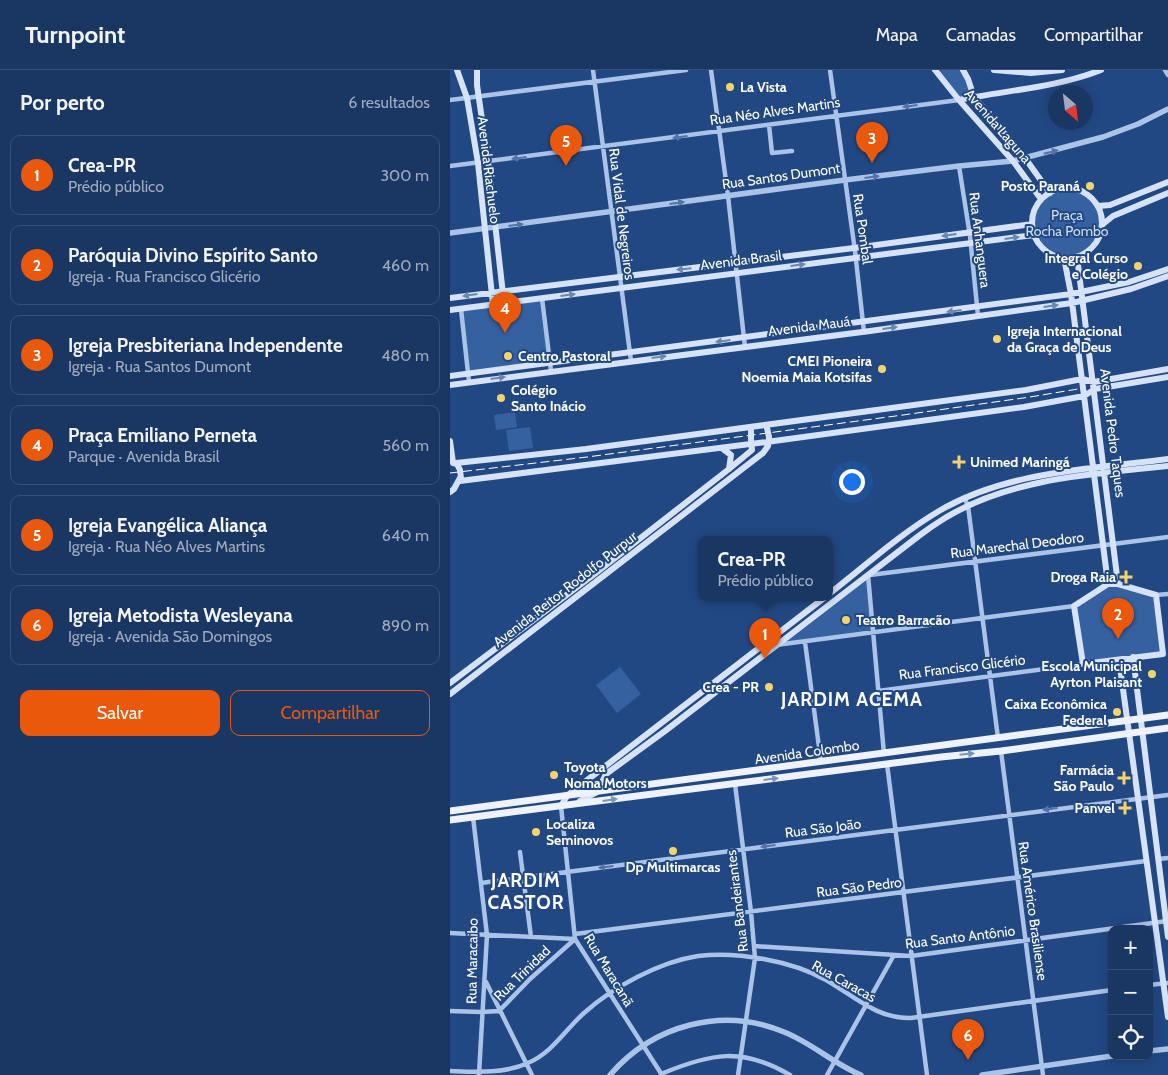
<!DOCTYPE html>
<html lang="pt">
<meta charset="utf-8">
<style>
:root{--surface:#1a3662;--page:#233e68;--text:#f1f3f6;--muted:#9fabbe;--line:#385077;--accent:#ea580c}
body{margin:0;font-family:Cabin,sans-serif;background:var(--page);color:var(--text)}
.controls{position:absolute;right:15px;bottom:15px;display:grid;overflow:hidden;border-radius:10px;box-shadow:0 2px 12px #0003}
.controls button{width:45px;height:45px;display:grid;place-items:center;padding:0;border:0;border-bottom:1px solid var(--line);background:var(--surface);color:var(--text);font:25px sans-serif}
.compass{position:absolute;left:598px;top:15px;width:45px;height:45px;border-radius:50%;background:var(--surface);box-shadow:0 2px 12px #0003;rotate:152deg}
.you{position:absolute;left:401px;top:411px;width:18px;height:18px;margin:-12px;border:4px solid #fff;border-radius:50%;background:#1a73e8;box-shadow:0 0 0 8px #1a73e833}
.badge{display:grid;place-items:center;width:32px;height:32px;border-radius:50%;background:var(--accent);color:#fff;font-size:16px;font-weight:700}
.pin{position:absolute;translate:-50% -41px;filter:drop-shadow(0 1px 2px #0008)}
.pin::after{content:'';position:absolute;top:26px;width:18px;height:15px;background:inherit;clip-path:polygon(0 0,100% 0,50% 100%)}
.popup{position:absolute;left:248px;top:466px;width:135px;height:65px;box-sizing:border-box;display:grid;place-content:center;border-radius:10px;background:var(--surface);filter:drop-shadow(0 1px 4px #0005);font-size:16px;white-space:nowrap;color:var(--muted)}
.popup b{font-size:19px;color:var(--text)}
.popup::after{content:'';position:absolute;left:50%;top:100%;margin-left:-10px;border:10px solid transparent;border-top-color:var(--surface)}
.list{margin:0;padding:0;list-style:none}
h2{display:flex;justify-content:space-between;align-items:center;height:65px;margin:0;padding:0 20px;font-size:21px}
h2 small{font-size:16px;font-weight:400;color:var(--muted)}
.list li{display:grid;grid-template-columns:32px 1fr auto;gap:15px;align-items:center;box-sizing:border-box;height:80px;margin:0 10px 10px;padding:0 10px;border:1px solid var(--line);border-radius:10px}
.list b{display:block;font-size:19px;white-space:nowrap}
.list p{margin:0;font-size:16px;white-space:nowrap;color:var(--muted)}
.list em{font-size:16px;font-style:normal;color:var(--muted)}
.actions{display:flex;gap:10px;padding:15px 20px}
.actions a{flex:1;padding:11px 0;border:1px solid var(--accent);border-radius:10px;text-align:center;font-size:18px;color:var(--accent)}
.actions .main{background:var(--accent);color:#fff}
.icon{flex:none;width:28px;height:28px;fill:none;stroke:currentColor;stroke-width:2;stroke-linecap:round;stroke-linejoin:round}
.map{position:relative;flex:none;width:718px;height:1005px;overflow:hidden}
header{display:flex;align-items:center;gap:30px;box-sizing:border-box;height:70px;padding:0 25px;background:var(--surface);border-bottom:1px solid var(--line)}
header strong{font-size:24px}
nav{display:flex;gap:28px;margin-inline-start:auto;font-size:18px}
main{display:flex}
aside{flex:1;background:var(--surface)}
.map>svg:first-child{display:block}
.park{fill:#3661a0}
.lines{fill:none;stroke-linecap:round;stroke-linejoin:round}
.minor{stroke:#aac3e8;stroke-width:4.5}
.tertiary{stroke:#aac3e8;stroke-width:5.5}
.secondary{stroke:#d5e2f7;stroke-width:6}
.primary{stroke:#edf2fe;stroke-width:7}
.rail{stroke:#fff;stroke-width:1;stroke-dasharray:9 4;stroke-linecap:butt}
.secondary-bridge{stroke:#d5e2f7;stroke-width:6}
.oneway{fill:#5273a6}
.oneway2{fill:#6a86b1}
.oneway3{fill:#7d94ba}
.poi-dot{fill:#f4d36c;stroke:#224883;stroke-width:2}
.labels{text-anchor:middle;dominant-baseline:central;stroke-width:4;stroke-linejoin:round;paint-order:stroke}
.poi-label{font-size:14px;font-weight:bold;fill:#fff;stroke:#224883;text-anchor:end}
.street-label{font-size:14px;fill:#fff;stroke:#224883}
.park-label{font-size:14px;fill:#cedef6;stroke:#224883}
.district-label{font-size:19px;font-weight:bold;letter-spacing:1px;fill:#fff;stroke:#224883}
</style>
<header>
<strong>Turnpoint</strong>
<nav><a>Mapa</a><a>Camadas</a><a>Compartilhar</a></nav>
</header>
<main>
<aside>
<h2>Por perto<small>6 resultados</small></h2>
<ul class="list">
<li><span class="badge">1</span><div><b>Crea-PR</b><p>Prédio público</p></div><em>300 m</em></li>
<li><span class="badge">2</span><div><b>Paróquia Divino Espírito Santo</b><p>Igreja · Rua Francisco Glicério</p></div><em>460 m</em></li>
<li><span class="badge">3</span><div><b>Igreja Presbiteriana Independente</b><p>Igreja · Rua Santos Dumont</p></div><em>480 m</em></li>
<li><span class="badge">4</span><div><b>Praça Emiliano Perneta</b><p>Parque · Avenida Brasil</p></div><em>560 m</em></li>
<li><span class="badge">5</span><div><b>Igreja Evangélica Aliança</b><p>Igreja · Rua Néo Alves Martins</p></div><em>640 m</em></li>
<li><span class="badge">6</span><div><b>Igreja Metodista Wesleyana</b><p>Igreja · Avenida São Domingos</p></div><em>890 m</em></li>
</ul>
<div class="actions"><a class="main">Salvar</a><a>Compartilhar</a></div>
</aside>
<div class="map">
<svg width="718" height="1005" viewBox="0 0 718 1005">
<rect width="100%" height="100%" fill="#224883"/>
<!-- park -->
<path class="park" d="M491,0H513L524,27L509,30L488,5Z
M582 153a35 35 0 1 1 70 0a35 35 0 1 1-70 0Z
M92,228L100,294L18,304L11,239Z
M65,342L67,357L46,360L44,345Z
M80,357L83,378L59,381L56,360Z
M418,505L423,563L326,575Z
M658,514L706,525L713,584L633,594L624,536Z
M170,597L191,624L167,643L146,615Z"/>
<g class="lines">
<!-- minor -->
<path class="minor" d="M143,0L181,291
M261,0L278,126L295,277
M380,0L405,181L414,262
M715,0L718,5
M0,30L236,0
M319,55L322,83L342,81
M0,96L509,30
M509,96L520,166L528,246
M92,228L101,301
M11,239L19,312
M515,429L518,436L548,668
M418,505L434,684
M420,505L718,467
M706,525L718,524
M321,569L326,575L624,536
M355,572L371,692
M428,621L633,594
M551,681L593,1005
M437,694L477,1005
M285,714L301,842L305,888L288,1005
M111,736L125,869L212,1005
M23,747L37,865L29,1004
M70,782L81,867
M708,789L718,788
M31,813L718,725
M0,863L125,869
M125,864L696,791
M304,876L461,886L717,851
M36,912L82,1005
M699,915L718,913
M0,941L32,942L49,941L80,909L125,869
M0,1001C26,1002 54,1004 78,993C102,983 115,960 134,943C163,917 209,892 248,886C287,881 342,891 376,910C404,926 427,949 461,948L662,920
M211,1004C261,983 292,977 340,1005
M377,1005L444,885"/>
<!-- tertiary -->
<path class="tertiary" d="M0,163L395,110L509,96L563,91L653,67L688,54L718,39
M699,981L718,979
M160,1005C203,955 272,936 334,962C362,973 384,994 411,1005
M532,1005L662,986"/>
<!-- secondary -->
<path class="secondary" d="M7,0L17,28L28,93L43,235
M27,0V15L38,91L54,233
M485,0L509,30L563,91L591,129
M513,0L518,9L524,27L575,88L600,123
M544,0L581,3L612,0
M509,30C557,20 605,18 651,0
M582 153a35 35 0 1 1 70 0a35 35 0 1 1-70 0Z
M648,136L660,135L718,112
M653,154L663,146L718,123
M627,187L668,514
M614,188L621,224L658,514
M0,228L404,178L582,154
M0,240L584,165
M0,306L621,224L679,212L718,199
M0,315L420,261L622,233L681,219L718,206
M0,371L3,393L7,394
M273,379L281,385L279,399
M6,393L136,379L576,320L632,309L644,312L718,299
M10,411L324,371L574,337L634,326L645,319L718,307
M0,422L4,419L10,408
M658,514H668L706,525L713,584L633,594L624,536Z
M379,524C415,496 450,464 489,441C557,401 642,399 718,389
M683,587L718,867
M669,590L718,947
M0,613L147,502L279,399L302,380L301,371
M0,624L313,383L318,376L319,368
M130,731L147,722L156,704L215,661L470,465C478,459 487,453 495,448C561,408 643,404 718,396
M111,736L117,726L123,721L374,528"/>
<!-- primary -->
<path class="primary" d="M0,741L718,645
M0,750L491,687L551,681L718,658"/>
<!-- rail -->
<path class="rail" d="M0,403L137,387L453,345L580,327L628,319"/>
<!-- secondary-bridge -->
<path class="secondary-bridge" d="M317,358L319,367
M301,369V361
M8,396L10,400L11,408"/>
</g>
<!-- one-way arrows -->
<defs><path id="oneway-solid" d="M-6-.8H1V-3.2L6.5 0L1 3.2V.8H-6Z" transform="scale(1.25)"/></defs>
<g class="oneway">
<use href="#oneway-solid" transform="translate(460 36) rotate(173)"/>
<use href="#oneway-solid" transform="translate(230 67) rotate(173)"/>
<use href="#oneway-solid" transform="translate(601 82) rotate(-14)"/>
<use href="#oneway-solid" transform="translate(69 88) rotate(173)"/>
<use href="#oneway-solid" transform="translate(422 107) rotate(-7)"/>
<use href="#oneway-solid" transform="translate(227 133) rotate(-8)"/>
<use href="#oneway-solid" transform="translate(66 155) rotate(-7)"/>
<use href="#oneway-solid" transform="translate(600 739) rotate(173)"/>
<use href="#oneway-solid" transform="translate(318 776) rotate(173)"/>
<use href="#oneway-solid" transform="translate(156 797) rotate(173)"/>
</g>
<g class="oneway2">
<use href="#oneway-solid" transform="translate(499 165) rotate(172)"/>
<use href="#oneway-solid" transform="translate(562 168) rotate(-8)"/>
<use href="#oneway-solid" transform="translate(348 195) rotate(-7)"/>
<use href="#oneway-solid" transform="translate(234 199) rotate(174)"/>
<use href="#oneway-solid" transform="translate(20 225) rotate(172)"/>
<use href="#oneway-solid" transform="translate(118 225) rotate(-7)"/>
<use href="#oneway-solid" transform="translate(601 236) rotate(-8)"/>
<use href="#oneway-solid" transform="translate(504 241) rotate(173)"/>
<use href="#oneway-solid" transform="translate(440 258) rotate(-8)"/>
<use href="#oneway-solid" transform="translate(273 271) rotate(173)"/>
<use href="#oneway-solid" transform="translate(209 287) rotate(-7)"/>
<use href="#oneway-solid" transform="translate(48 308) rotate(-8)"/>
</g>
<g class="oneway3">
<use href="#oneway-solid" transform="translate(517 684) rotate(-6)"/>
<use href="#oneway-solid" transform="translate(321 709) rotate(-7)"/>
<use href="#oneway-solid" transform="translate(160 730) rotate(-8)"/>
</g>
<!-- markers -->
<g class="poi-dot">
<circle cx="280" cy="17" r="5"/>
<circle cx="640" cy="116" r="5"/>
<circle cx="688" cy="196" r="5"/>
<circle cx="547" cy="269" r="5"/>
<circle cx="58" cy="286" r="5"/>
<circle cx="432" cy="299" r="5"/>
<circle cx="51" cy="328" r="5"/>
<path d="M506.5 384.5h5v5h5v5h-5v5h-5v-5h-5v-5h5z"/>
<path d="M673.5 499.5h5v5h5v5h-5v5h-5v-5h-5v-5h5z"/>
<circle cx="396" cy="550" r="5"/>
<circle cx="702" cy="604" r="5"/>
<circle cx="319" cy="617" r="5"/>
<circle cx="667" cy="642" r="5"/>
<circle cx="104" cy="705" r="5"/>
<path d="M671.5 700.5h5v5h5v5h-5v5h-5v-5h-5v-5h5z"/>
<path d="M672.5 730.5h5v5h5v5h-5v5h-5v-5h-5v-5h5z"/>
<circle cx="86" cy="762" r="5"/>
<circle cx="223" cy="781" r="5"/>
</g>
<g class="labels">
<!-- poi labels -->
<g class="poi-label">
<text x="290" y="17" text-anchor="start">La Vista</text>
<text x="630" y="116">Posto Paraná</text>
<text x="678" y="188">Integral Curso<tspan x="678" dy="16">e Colégio</tspan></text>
<text x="557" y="261" text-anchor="start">Igreja Internacional<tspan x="557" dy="16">da Graça de Deus</tspan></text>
<text x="68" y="286" text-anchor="start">Centro Pastoral</text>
<text x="422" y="291">CMEI Pioneira<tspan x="422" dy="16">Noemia Maia Kotsifas</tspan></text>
<text x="61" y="320" text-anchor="start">Colégio<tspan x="61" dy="16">Santo Inácio</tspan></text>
<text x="520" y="392" text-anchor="start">Unimed Maringá</text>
<text x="666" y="507">Droga Raia</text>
<text x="406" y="550" text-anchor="start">Teatro Barracão</text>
<text x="692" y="596">Escola Municipal<tspan x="692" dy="16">Ayrton Plaisant</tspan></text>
<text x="309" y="617">Crea - PR</text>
<text x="657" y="634">Caixa Econômica<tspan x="657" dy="16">Federal</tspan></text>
<text x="114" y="697" text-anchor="start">Toyota<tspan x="114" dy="16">Noma Motors</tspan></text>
<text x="664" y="700">Farmácia<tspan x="664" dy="16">São Paulo</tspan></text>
<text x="665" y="738">Panvel</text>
<text x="96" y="754" text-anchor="start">Localiza<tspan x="96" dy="16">Seminovos</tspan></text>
<text x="223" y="797" text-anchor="middle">Dp Multimarcas</text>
</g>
<!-- street labels -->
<g class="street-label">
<text transform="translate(325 41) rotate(-8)">Rua Néo Alves Martins</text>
<text transform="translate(548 56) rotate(49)">Avenida Laguna</text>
<text transform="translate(39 100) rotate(83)">Avenida Riachuelo</text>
<text transform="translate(331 106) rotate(-8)">Rua Santos Dumont</text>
<text transform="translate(172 144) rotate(83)">Rua Vidal de Negreiros</text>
<text transform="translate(413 159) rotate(82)">Rua Pombal</text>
<text transform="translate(530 170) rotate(83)">Rua Anhanguera</text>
<text transform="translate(291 190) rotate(-7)">Avenida Brasil</text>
<text transform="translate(359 256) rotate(-7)">Avenida Mauá</text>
<text transform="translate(663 363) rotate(83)">Avenida Pedro Taques</text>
<text transform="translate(567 475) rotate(-7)">Rua Marechal Deodoro</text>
<text transform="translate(115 519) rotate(-38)">Avenida Reitor Rodolfo Purpur</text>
<text transform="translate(512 597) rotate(-7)">Rua Francisco Glicério</text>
<text transform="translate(357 682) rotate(-8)">Avenida Colombo</text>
<text transform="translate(373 758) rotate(-7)">Rua São João</text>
<text transform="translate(409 817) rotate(-7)">Rua São Pedro</text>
<text transform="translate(287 831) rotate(-97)">Rua Bandeirantes</text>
<text transform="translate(583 841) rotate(82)">Rua Américo Brasiliense</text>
<text transform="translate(510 867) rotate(-7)">Rua Santo Antônio</text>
<text transform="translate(22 891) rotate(-89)">Rua Maracaibo</text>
<text transform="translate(159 900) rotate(59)">Rua Maracanã</text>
<text transform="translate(72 903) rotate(-44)">Rua Trinidad</text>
<text transform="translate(394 911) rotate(29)">Rua Caracas</text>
</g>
<!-- park labels -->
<g class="park-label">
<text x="617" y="145">Praça<tspan x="617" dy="16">Rocha Pombo</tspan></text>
</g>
<!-- district labels -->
<g class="district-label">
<text x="402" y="629">JARDIM ACEMA</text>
<text x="76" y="810">JARDIM<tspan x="76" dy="22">CASTOR</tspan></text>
</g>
</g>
</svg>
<div class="controls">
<button>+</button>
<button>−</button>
<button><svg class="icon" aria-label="locate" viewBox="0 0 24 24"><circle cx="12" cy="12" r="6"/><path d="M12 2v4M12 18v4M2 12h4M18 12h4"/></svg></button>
</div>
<svg class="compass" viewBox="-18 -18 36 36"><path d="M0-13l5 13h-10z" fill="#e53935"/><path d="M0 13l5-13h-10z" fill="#9fabbe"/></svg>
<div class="you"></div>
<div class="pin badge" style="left:315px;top:589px">1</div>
<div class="popup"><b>Crea-PR</b>Prédio público</div>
<div class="pin badge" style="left:668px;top:569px">2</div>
<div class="pin badge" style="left:422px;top:93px">3</div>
<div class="pin badge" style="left:55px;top:263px">4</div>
<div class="pin badge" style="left:116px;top:96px">5</div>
<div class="pin badge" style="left:518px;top:990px">6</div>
</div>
</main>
